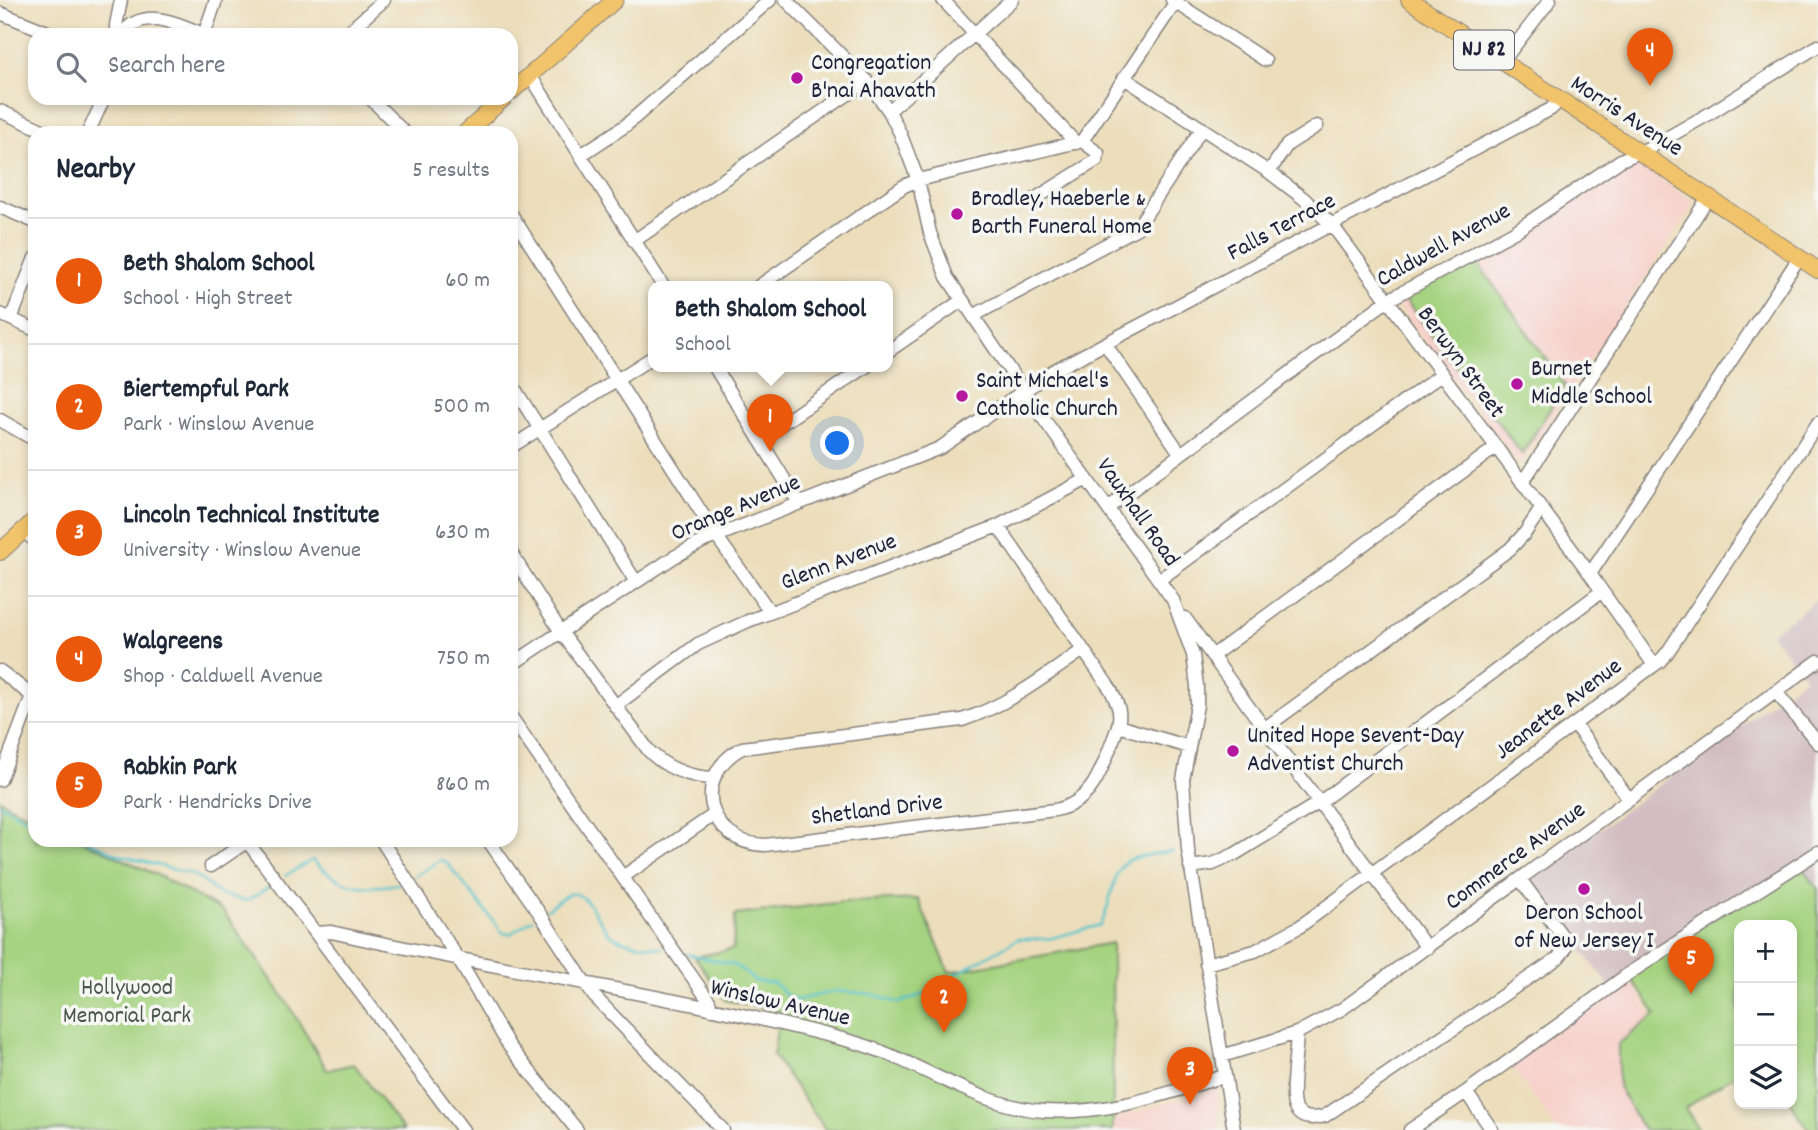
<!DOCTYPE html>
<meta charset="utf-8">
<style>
:root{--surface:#fff;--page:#f2f2f3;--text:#1f2937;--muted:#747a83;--line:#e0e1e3;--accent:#ea580c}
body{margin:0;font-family:Dekko,sans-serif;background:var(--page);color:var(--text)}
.controls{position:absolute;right:21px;bottom:21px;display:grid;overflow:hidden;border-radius:14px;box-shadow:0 4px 10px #0003}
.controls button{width:63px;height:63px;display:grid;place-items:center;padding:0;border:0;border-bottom:2px solid var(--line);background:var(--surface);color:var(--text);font:35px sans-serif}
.you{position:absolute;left:838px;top:444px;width:24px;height:24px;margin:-18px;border:5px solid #fff;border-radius:50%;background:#1a73e8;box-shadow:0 0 0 10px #1a73e833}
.badge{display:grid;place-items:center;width:46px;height:46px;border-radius:50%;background:var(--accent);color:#fff;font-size:23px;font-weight:700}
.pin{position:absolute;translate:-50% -58px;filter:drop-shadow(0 2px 4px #0008)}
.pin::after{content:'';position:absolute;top:37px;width:24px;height:21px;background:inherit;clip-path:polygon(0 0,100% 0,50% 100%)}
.popup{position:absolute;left:648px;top:281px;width:245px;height:91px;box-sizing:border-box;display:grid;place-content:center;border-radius:14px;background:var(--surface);filter:drop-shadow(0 2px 5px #0005);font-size:23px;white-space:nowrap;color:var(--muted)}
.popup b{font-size:26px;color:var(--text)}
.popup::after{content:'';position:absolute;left:50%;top:100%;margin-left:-14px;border:14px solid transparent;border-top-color:var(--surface)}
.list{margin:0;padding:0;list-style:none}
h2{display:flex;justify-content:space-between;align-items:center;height:91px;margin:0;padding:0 28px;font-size:30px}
h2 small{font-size:23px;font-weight:400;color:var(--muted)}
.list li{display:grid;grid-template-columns:46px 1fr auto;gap:21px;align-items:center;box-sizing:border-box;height:126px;padding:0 28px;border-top:2px solid var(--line)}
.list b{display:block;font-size:26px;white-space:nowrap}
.list p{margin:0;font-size:23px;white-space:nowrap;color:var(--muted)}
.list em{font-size:23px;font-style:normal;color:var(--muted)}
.icon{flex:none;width:38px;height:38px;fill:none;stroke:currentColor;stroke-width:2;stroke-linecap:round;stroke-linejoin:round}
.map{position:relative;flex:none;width:1818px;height:1130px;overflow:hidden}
.search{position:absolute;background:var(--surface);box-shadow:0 4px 10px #0003;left:28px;top:28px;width:490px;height:77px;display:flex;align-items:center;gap:18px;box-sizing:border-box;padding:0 24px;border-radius:21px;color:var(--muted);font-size:26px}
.panel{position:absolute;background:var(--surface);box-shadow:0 4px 10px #0003;left:28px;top:126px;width:490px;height:721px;border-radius:21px}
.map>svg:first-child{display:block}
.built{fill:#f7d0ca}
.industrial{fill:#d2bec2}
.green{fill:#a5d380;stroke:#647a5e;stroke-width:2}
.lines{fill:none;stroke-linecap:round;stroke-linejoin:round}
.stream{stroke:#57c4cd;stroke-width:2.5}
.minor-casing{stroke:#87807b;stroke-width:15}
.major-casing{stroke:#87807b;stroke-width:18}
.minor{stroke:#fff;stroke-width:12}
.major{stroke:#f1c36a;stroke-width:16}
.poi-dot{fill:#b5179e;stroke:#f6f6f2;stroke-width:2.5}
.labels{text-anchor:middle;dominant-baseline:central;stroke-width:7;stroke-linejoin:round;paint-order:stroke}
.shield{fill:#f6f6f2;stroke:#626272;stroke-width:2}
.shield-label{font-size:23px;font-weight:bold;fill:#22223b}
.poi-label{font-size:24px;fill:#22223b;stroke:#f6f6f2;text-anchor:start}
.street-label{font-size:24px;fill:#22223b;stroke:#f6f6f2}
.park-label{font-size:24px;fill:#495750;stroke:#f6f6f2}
</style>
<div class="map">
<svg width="1818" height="1130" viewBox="0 0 1818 1130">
<rect width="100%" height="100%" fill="#f6f6f2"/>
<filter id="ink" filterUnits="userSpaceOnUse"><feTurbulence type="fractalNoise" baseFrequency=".0143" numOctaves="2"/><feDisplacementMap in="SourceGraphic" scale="14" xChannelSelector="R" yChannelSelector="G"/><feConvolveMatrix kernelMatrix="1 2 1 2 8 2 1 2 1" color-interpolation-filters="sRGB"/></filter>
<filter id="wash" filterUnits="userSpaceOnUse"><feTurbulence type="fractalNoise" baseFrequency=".00686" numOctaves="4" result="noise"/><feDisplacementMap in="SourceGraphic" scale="28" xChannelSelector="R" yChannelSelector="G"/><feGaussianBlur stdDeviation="1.57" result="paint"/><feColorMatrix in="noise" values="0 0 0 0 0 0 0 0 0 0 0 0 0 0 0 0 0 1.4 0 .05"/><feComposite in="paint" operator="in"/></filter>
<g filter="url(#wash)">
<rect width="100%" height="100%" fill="#ecdebb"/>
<!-- built -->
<path class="built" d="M1635,163L1695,203L1520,465L1396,303L1511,242Z
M1628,974L1652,1017L1677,1102L1639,1130H1557L1507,1061Z
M1217,1088L1220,1130H1107L1106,1121Z"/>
<!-- industrial -->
<path class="industrial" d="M1818,599V889L1799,863L1612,989L1529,881L1805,678L1771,633Z"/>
<!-- green -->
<path class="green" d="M1474,258L1565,385L1522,454L1404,298Z
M0,799L11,807L35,818V840H81L157,875L223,911L287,1002L327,1070L354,1064L403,1130H0Z
M1799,863L1818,889V1130H1809L1791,1104L1792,925H1739V1072L1685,1108L1699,1130H1643L1618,1087V1044L1656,1014L1628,974Z
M918,899L949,972L1112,943L1113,1130H826L773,1055L780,1011L725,1000L695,957L733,949L735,915L844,902Z"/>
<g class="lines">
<!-- stream -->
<path class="stream" d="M0,804L35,824
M86,840L120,855L194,875L221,895L247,901L269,887
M285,876L312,860C343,888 358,890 399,884
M415,876L441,860L447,863L503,933L510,934L533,919
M547,909C553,905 561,897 569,894C587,889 599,924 610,934C623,944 647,945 662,948
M687,954L735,965L755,981L774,983L787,996L797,1000L836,991L871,994L899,1003L937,989L956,974L1018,939H1048L1100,925C1112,908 1111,868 1129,860C1142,854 1159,854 1173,851"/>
</g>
</g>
<g filter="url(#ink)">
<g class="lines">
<defs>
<path id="minor" d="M786,0L867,81L889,111L900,133L918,180L930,233L947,277L1023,390L1173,600L1193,655L1197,686V705L1183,780L1188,850L1234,1130
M943,0L1076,143
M1172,0L1265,60
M0,13L55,35
M116,35V25L121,0
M121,35C144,5 177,24 206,35
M204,35L216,0
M345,35L384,0
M1502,62L1550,0
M530,75L663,286
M1124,78L1269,172L1303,198L1332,225L1590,574L1654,665
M370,98L405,133
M0,111L49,133
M889,111L1012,0
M88,133L104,98
M581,155L625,126L770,0
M1269,172L1287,145L1317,126
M1033,200L1097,160L1098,153L1082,141
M0,207L35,222
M511,214L717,537L770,612
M634,241L867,81
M759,286L904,186L918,180L1082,141L1177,0
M0,314L35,330
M973,316L1137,228L1202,128
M11,319L35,258
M1106,345L1180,453
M887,352L961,301
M714,366L799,503
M511,383L636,582
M0,420L35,440
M759,439L867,366
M511,447L653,357
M1522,483L1708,198
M1108,508L1388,300L1514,232L1621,160L1651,147L1707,115L1818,46
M998,526L1111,690C1114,697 1118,704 1119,711C1121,724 1114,736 1110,748C1099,777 1089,803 1055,810L765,845C707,844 690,776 742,748L962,720C1008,705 1044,677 1083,650
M24,531L35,541
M511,553L561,632L649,751C667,769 688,777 714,778
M1590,574L1799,258
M1159,580L1442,374
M1185,618L1248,706L1427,948
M1212,656L1495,448
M511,665L674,557L704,541L940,448L1053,371L1551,109L1560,100
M0,671L35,698
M1776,692L1818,743
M615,706L698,644L748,621L998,526L1087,479
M511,717L709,1001L711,1009
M1575,725L1629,799
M1118,726L1189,747
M1265,728L1510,549L1525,533L1541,509
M0,780L32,696
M246,840L463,1130
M381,840L457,957L509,1046L577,1130
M488,840L540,914L593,995L723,1130
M211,866L249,840
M1190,867L1213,864L1235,854L1320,802L1602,591
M624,876L715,814
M316,933L331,932C503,971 679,996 850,1041C917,1059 974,1106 1044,1111C1109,1115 1164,1094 1225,1076
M1206,964L1255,951L1299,927L1660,661L1667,653L1818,423
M1297,1033C1297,1049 1289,1096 1295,1108C1301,1120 1314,1119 1325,1116L1558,958L1565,949L1563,937L1520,879
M1222,1056L1297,1033L1342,1009L1818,661
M1466,1092L1492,1130
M1410,1130L1466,1092L1631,972L1818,852"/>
<path id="major" d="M1409,0L1818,270
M511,92L615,0
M465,133L504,98
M0,552L35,520"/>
</defs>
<!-- minor casing -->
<use href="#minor" class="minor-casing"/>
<!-- major casing -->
<use href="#major" class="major-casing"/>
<!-- minor -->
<use href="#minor" class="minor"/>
<!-- major -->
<use href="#major" class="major"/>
</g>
</g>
<!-- markers -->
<g class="poi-dot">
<circle cx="797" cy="78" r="7"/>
<circle cx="957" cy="214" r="7"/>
<circle cx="1517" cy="384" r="7"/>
<circle cx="962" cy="396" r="7"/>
<circle cx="1233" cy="751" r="7"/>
<circle cx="1584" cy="889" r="7"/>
</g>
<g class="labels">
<!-- shield labels -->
<rect class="shield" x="1454" y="30.5" width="60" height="39" rx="5"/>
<g class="shield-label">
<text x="1484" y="50">NJ 82</text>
</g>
<!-- poi labels -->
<g class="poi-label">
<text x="811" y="64">Congregation<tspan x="811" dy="28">B'nai Ahavath</tspan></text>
<text x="971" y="200">Bradley, Haeberle &amp;<tspan x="971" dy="28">Barth Funeral Home</tspan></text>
<text x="1531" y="370">Burnet<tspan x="1531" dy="28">Middle School</tspan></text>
<text x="976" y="382">Saint Michael's<tspan x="976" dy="28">Catholic Church</tspan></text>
<text x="1247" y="737">United Hope Sevent-Day<tspan x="1247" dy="28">Adventist Church</tspan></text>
<text x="1584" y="914" text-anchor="middle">Deron School<tspan x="1584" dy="28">of New Jersey I</tspan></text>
</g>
<!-- street labels -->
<g class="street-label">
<text transform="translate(1626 117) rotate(33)">Morris Avenue</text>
<text transform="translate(1282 228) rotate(-28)">Falls Terrace</text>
<text transform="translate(1444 246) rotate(-29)">Caldwell Avenue</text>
<text transform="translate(1460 363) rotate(54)">Berwyn Street</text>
<text transform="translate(736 509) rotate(-23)">Orange Avenue</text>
<text transform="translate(1137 513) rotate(55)">Vauxhall Road</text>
<text transform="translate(839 563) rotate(-21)">Glenn Avenue</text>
<text transform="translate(1559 710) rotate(-37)">Jeanette Avenue</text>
<text transform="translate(877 811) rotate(-7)">Shetland Drive</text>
<text transform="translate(1516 857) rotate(-36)">Commerce Avenue</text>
<text transform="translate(780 1004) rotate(13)">Winslow Avenue</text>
</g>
<!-- park labels -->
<g class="park-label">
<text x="127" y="989">Hollywood<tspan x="127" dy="28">Memorial Park</tspan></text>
</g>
</g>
</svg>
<div class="controls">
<button>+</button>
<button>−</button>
<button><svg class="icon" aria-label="layers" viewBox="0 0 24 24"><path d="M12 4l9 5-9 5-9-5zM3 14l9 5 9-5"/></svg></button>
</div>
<div class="you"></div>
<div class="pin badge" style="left:770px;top:452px">1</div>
<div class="popup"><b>Beth Shalom School</b>School</div>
<div class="pin badge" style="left:944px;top:1033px">2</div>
<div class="pin badge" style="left:1190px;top:1105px">3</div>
<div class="pin badge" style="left:1650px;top:86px">4</div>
<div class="pin badge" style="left:1691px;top:994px">5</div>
<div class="search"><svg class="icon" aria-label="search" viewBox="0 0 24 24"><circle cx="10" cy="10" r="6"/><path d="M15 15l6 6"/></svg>Search here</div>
<section class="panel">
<h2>Nearby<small>5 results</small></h2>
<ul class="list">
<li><span class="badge">1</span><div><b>Beth Shalom School</b><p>School · High Street</p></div><em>60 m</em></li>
<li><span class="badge">2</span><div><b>Biertempful Park</b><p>Park · Winslow Avenue</p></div><em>500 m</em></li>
<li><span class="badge">3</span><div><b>Lincoln Technical Institute</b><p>University · Winslow Avenue</p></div><em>630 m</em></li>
<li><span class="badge">4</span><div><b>Walgreens</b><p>Shop · Caldwell Avenue</p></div><em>750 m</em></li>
<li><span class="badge">5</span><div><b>Rabkin Park</b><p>Park · Hendricks Drive</p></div><em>860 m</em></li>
</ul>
</section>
</div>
